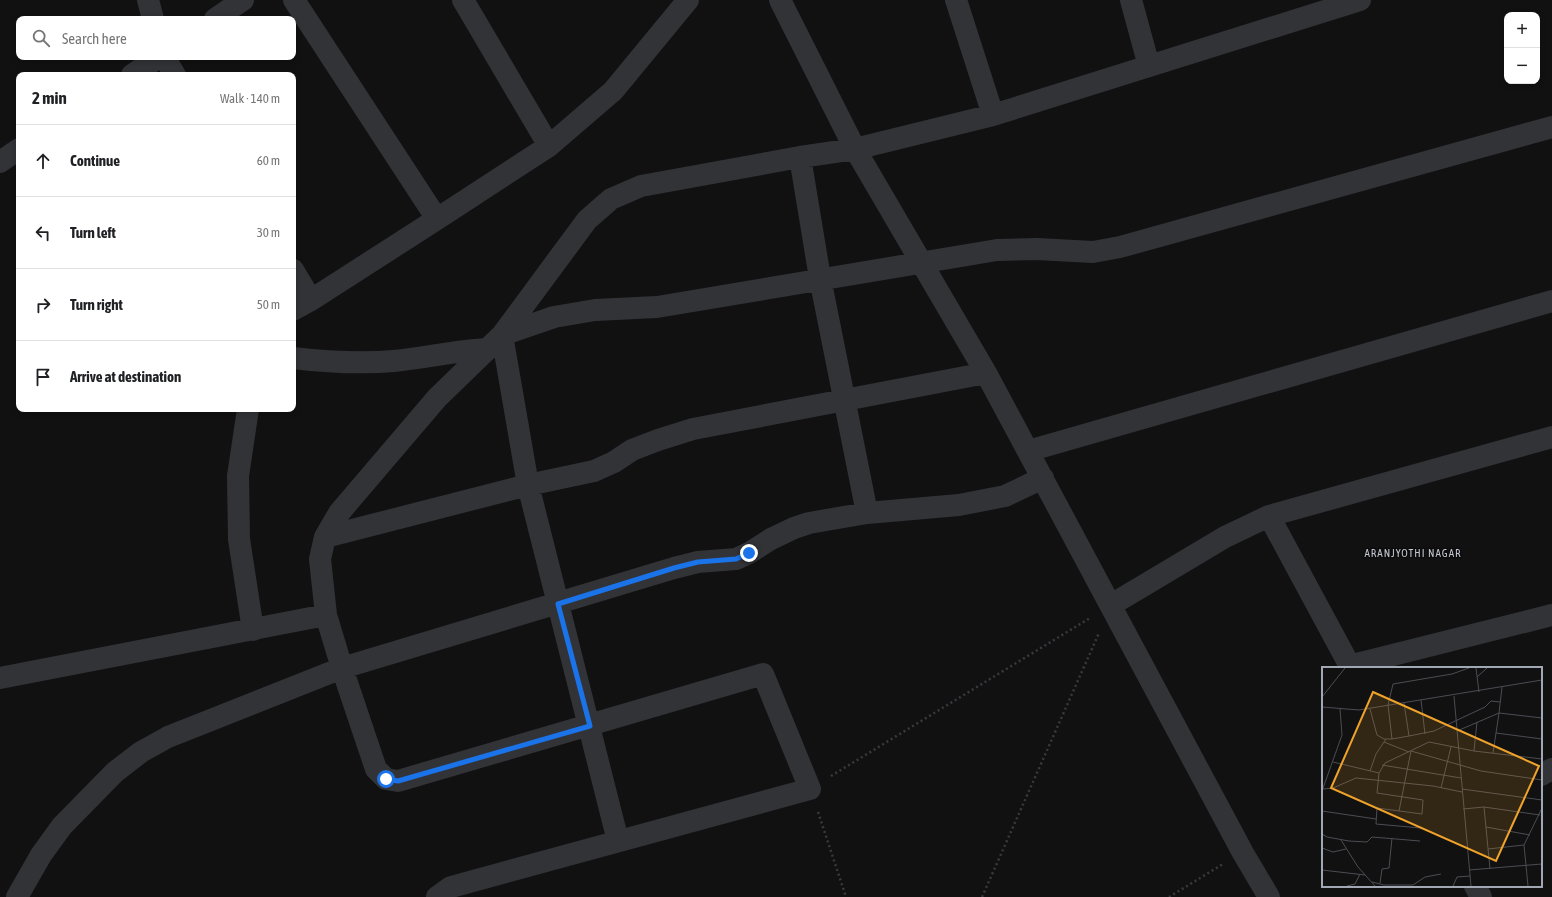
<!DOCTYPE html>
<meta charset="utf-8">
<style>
:root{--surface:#fff;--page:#f2f2f2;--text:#202124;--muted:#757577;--line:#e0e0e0}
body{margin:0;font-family:"Asap Condensed",sans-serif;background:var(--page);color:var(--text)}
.controls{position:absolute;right:12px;top:12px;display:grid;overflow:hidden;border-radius:8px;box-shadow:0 2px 6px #0003}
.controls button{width:36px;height:36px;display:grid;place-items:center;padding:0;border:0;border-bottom:1px solid var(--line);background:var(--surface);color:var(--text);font:20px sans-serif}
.stop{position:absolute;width:12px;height:12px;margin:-9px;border:3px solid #1a73e8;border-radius:50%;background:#fff}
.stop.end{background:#1a73e8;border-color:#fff;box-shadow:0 1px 4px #0008}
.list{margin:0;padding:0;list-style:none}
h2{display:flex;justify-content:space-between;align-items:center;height:52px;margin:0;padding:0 16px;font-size:17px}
h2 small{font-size:13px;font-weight:400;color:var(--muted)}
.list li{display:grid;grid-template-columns:26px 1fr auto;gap:12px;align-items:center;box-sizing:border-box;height:72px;padding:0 16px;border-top:1px solid var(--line)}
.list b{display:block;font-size:15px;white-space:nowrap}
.list em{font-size:13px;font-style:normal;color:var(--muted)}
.icon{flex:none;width:22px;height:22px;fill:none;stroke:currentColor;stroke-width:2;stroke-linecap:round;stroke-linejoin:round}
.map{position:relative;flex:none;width:1552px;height:897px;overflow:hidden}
.search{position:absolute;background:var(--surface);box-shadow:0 2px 6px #0003;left:16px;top:16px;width:280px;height:44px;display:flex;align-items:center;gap:10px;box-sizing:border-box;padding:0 14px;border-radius:8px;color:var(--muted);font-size:15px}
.panel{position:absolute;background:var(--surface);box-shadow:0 2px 6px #0003;left:16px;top:72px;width:280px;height:340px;border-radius:8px}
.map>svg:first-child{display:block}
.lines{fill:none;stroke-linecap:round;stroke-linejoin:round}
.path{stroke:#383a3e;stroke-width:2.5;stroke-dasharray:2 3;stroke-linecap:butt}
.minor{stroke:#323337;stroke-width:22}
.route{stroke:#1a73e8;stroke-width:5}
.labels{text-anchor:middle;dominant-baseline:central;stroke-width:3;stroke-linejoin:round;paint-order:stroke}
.neighbourhood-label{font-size:11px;letter-spacing:1px;fill:#c3c7cf;stroke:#0c0c0d}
.inset-road{fill:none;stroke:#4b4d52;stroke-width:1}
.view{fill:#f0a32b;fill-opacity:0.15;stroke:#f0a32b;stroke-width:2}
.inset-edge{fill:none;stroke:#a2a8b3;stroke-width:2}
</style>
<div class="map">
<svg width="1552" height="897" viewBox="0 0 1552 897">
<rect width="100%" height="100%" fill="#111112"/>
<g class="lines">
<!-- path -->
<path class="path" d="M831,776L1090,618
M818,812L846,897
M982,897L1099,633
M1169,897L1223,864"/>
<!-- minor -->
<path class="minor" d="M148,0L153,19
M294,0L437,219L549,146L613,91L688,0
M463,0L549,146
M780,0L855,149L986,373L1243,853L1269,897
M956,0L993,115
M1131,0L1149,66
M215,19L243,0
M164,57L175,75
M132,75L159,57
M800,157L820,278L867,513
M0,162L19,149
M293,270L311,300L437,219
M293,310L311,300
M502,335L554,317L595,310L657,307L997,250L1037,249L1093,252L1120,247L1552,127
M502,335L528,485L618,841
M293,358C327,362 360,364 394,361C426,358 457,350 488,349
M248,409L238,476L239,539L253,630
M1028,451L1552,301
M1269,516L1351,668
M325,537L528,485L594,471L614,462L632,450L658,440L693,429L986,373
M1111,605L1225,537L1269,516L1552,437
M1349,666L1552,615
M0,678L326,615
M1541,775L1552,769
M1475,886L1481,897
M17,897L41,855L62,826L115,772L141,752L168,737L342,668L674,568L698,562L736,559L749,553L771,539L794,528L809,523L867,513L959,505L1005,496L1043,478
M437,897L451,887L810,789L763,674L398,781L386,779L376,769L342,668L326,615L320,559L325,537L339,513L437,398L502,335L587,220L611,199L641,186L800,157L855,149L993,115L1360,0"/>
</g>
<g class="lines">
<!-- route -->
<path class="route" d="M386,779L398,781L590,726L558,604L674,568L698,562L736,559L749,553"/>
</g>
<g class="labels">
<!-- neighbourhood labels -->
<g class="neighbourhood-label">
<text x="1413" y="553">ARANJYOTHI NAGAR</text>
</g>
</g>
<!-- overview -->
<g transform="translate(1322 667)">
<rect width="220" height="220" fill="#111112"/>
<path class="inset-road" d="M154,1L157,25M155,10L165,1M180,20L177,46L220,51M132,29L149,219M0,30L23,1M99,33L103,67M82,36L87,69L112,64L163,40L169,34L178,35M0,40L37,43L220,13M48,42L55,68L62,72H70M177,46L174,66L220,72M135,64L177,46M87,69L70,72L66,38L71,17L130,7L147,1M62,75L87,85M89,84L159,104L220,113M152,84L155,55M171,86L174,66M11,95L57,106M60,98L139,111M48,104L54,87L64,72M119,121L129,80M1,122L11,121L34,111L111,119L140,125M140,122L220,133M0,124L20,68L18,42M162,140L168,202M141,142L162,140L218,148M0,144L54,152M77,144L89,84M164,160L208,168M99,161L54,157L55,141L100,147L101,133L55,126L57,106L63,96L107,75L152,84L220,92M0,167L5,170L27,174L45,175L50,170L98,174M19,173L36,200L53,219M0,181L11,185L24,182M166,182L202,178M0,203L43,208M147,203L220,197M50,215L62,218H91L103,210L119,207M58,216L60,202L67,201L70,171M25,219L33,217L38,207M131,219L135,210L148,209M206,219L202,178L220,141"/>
<path class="view" d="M51,25L217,99L174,194L9,121Z"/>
<rect width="220" height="220" class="inset-edge"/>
</g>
</svg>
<div class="controls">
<button>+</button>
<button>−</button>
</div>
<div class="stop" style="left:386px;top:779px"></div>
<div class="stop end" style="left:749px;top:553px"></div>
<div class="search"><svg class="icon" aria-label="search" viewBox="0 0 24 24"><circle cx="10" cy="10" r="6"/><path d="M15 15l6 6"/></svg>Search here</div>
<section class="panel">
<h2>2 min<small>Walk · 140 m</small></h2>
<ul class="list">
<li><svg class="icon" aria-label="ahead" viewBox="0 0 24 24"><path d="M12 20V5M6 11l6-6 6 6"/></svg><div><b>Continue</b></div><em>60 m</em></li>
<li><svg class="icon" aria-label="left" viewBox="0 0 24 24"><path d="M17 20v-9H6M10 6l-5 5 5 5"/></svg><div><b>Turn left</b></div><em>30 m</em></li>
<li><svg class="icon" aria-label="right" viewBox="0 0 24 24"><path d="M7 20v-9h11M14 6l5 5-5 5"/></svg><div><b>Turn right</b></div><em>50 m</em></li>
<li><svg class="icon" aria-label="arrive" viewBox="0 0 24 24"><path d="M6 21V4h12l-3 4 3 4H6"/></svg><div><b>Arrive at destination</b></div></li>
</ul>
</section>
</div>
